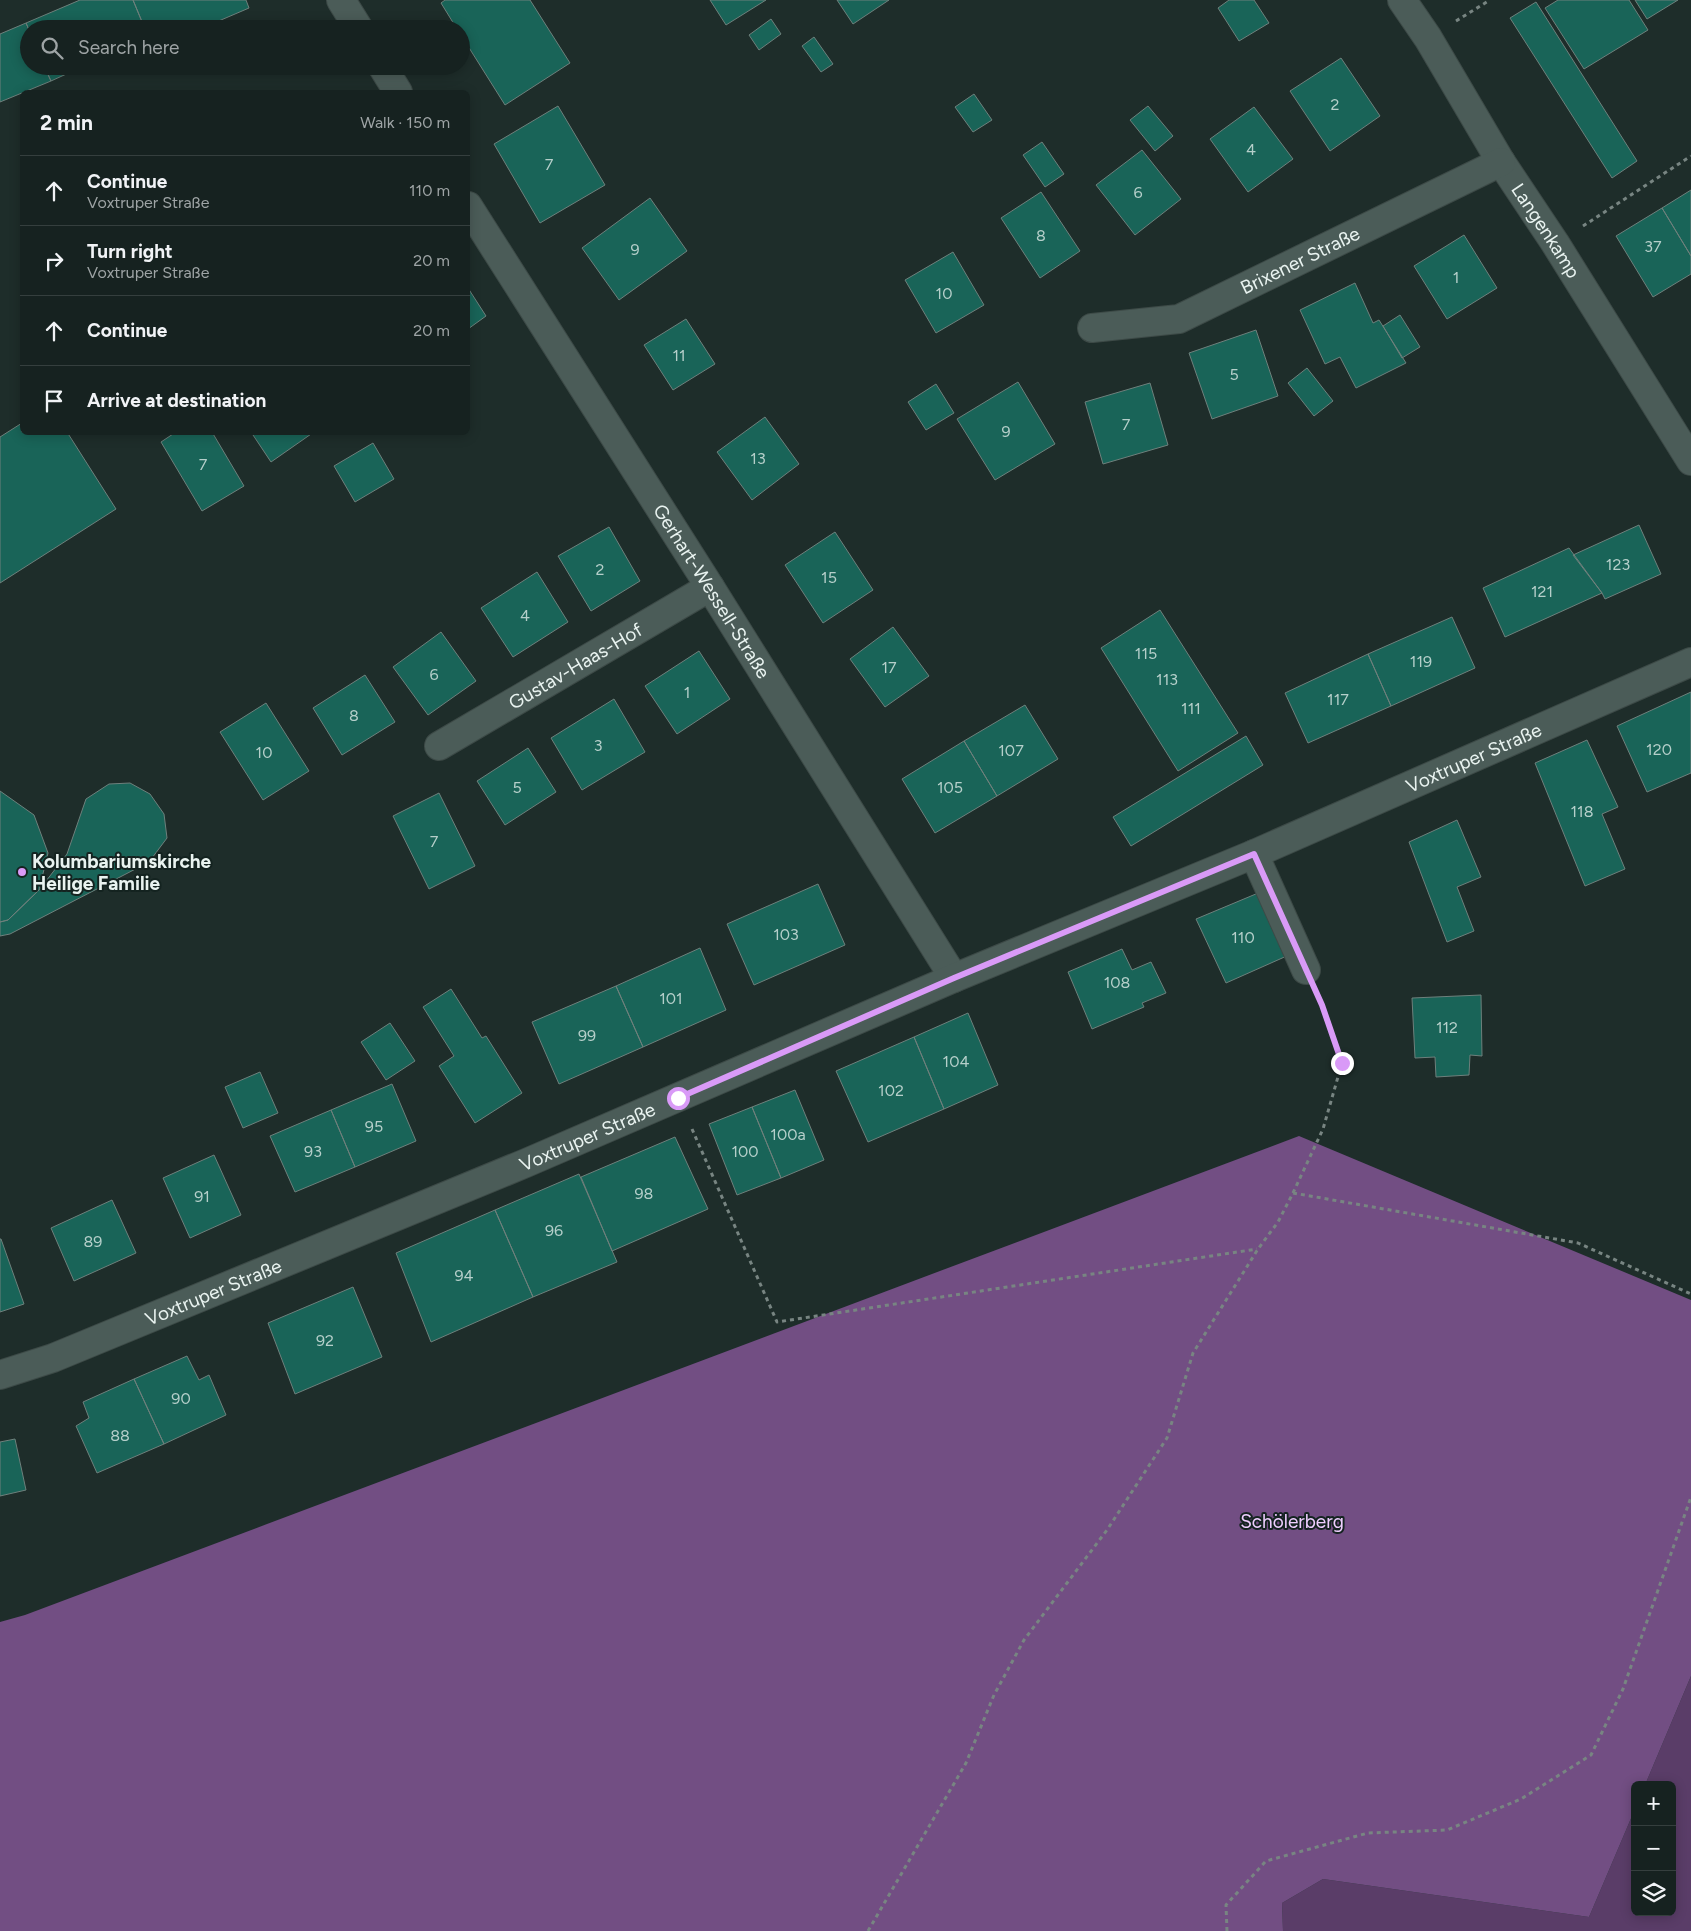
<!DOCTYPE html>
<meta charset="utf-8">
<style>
:root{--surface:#162220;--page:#1f2a29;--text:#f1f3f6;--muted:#9ea4a5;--line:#353f3e}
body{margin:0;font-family:Figtree,sans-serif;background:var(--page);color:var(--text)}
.controls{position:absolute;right:15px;bottom:15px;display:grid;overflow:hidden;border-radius:8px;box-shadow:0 2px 12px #0003}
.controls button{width:45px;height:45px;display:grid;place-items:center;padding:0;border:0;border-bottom:1px solid var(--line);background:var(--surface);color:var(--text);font:25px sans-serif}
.stop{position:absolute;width:15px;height:15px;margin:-11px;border:4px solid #d99af7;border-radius:50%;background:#fff}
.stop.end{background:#d99af7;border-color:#fff;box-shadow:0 1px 5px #0008}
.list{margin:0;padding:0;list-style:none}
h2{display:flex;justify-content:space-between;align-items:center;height:65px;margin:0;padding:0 20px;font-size:21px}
h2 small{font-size:16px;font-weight:400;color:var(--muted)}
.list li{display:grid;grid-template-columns:32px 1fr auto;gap:15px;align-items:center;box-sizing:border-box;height:70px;padding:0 20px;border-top:1px solid var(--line)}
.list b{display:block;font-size:19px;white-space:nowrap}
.list p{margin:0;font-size:16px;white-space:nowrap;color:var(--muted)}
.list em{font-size:16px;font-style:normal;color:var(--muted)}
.icon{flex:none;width:28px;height:28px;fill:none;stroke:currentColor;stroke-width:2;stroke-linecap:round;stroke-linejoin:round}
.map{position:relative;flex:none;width:1691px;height:1931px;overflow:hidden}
.search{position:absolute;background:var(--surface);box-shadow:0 2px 12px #0003;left:20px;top:20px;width:450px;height:55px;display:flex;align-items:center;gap:12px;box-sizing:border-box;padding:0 18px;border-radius:28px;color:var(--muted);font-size:19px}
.panel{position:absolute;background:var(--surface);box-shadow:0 2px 12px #0003;left:20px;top:90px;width:450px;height:345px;border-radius:8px}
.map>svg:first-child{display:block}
.green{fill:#5a3d68}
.forest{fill:#724e83}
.building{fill:#196458;stroke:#6e807c}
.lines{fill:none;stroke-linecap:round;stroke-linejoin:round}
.minor-casing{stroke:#3d4a47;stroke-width:30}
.path{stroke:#788582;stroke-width:3;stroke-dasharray:4 4;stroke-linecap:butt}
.minor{stroke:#4b5c58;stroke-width:28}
.route{stroke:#d99af7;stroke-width:6}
.poi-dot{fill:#d99af7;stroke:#142320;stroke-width:2}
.labels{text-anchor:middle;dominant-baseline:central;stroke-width:4;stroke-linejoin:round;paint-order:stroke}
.number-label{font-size:16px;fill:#b5cfca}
.street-label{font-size:19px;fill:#e9f3f0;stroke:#142320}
.poi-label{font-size:19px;font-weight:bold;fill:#e9f3f0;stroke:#142320;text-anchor:start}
.park-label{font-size:19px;fill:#efceff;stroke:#142320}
</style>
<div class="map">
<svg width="1691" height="1931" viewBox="0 0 1691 1931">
<rect width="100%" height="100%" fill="#1e2d2a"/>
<!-- green -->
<path class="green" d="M1691,1676V1931H1283L1282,1903L1323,1879L1589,1917L1635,1809V1912H1672V1785H1645Z"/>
<!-- forest -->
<path class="forest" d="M1299,1136L1691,1300V1676L1645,1785H1635V1809L1589,1917L1323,1879L1282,1903L1283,1931H0V1622L25,1615Z"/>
<!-- building -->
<path class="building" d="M80,0H133L145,29L29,30L26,23Z
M133,0H246L249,8L200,29H145Z
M445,0H530L570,63L505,105L461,35V29H457L441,3Z
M710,0H766L726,25Z
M837,0H889L853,24Z
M1229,0H1254L1269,23L1239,41L1218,8Z
M1558,0H1629L1648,30L1584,69L1545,8Z
M1635,0H1678L1647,19Z
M1536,2L1637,161L1612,178L1510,18Z
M771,19L781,34L759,50L749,35Z
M26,23L29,30V66H44L51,81L0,102V34Z
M814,37L833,64L821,72L802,46Z
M1341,58L1380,116L1330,151L1290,91Z
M44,66H84L51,81Z
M974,94L992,120L973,132L955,107Z
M558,106L605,185L540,223L494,144Z
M1148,106L1173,136L1155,151L1130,120Z
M1254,107L1293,159L1248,192L1210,139Z
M1042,142L1064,174L1045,187L1023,155Z
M1142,150L1181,199L1135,235L1096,185Z
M1691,190V256L1662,208Z
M1041,192L1080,251L1040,278L1001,218Z
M650,198L687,251L619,300L582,248Z
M1662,208L1691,256V274L1653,297L1616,236Z
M1464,235L1497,288L1447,319L1414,266Z
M953,252L984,305L936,333L905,280Z
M1355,283L1373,323L1379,320L1406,363L1356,388L1340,357L1325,364L1300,310Z
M468,288L486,316L468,329Z
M1400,315L1420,347L1402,358L1383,326Z
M686,319L715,364L673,390L644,345Z
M1256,330L1278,396L1212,419L1189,353Z
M1307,368L1333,401L1314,416L1288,383Z
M1018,382L1055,444L995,480L957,419Z
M1150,383L1168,445L1103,464L1085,402Z
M936,384L954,413L926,430L908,402Z
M765,417L799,464L752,500L717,452Z
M22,423V432H67L116,509L0,583V437Z
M176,432H212L244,486L202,511L161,442Z
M251,432H314L271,462Z
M373,443L394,479L355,502L334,466Z
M1639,525L1661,574L1605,599L1602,593L1573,555Z
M609,527L640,581L591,611L558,556Z
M835,532L873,590L823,623L785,565Z
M1569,548L1602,593L1505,637L1483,588Z
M537,572L568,622L513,657L481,608Z
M1160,610L1238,733L1178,771L1101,648Z
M1452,617L1475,668L1391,706L1368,654Z
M893,627L929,676L885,707L850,659Z
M441,632L476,681L428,715L393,667Z
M699,651L730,699L677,734L645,686Z
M1368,654L1391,706L1308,743L1285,693Z
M365,675L395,722L342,755L313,708Z
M1691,692V773L1647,792L1617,726Z
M614,699L645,752L582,790L551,738Z
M266,703L309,771L263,800L220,732Z
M1025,705L1058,759L997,796L964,741Z
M1246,736L1263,765L1131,846L1113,817Z
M1587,740L1618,807L1602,814L1625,869L1585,886L1535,763Z
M964,741L997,796L935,833L902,779Z
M528,748L556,792L505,825L477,781Z
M130,783L150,794L164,814L167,838L149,862L10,934L0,936V922L8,920L39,890L67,854L86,799L109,784Z
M0,791L34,815L48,853L39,890L8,920L0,922Z
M439,793L475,866L429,889L393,816Z
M1457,820L1481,877L1457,887L1474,931L1447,942L1409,842Z
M818,884L845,945L754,985L727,924Z
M1263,891L1289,955L1226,983L1196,919Z
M700,948L726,1010L643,1047L616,986Z
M1122,949L1132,970L1151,962L1166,993L1142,1003L1144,1007L1092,1029L1068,972Z
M616,986L643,1047L559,1084L532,1022Z
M451,989L482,1038L486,1036L522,1093L475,1123L439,1066L454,1056L423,1007Z
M1481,995L1482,1056L1470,1055L1469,1075L1436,1077L1435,1057L1415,1058L1412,998Z
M968,1013L998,1085L944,1109L914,1037Z
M390,1023L415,1061L386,1080L361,1042Z
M914,1037L944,1109L868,1142L836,1071Z
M260,1072L278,1113L243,1128L225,1087Z
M392,1084L416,1141L355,1167L331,1110Z
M795,1090L824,1160L781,1178L752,1107Z
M752,1107L781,1178L737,1195L709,1124Z
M331,1110L355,1167L295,1192L270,1136Z
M675,1137L708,1209L612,1251L581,1177Z
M214,1155L241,1215L190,1238L163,1178Z
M579,1174L617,1262L533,1297L495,1210Z
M112,1200L136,1253L74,1281L51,1228Z
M495,1210L533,1297L431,1342L396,1253Z
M0,1239H1L24,1304L0,1312Z
M353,1287L382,1357L295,1394L268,1323Z
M187,1356L199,1380L209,1375L226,1415L164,1444L134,1379Z
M134,1379L164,1444L97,1473L76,1426L89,1418L83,1402Z
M15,1439L26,1490L0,1496V1442Z"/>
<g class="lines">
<defs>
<g id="minor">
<path d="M341,0L359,29"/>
<path id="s1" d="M1402,0L1428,38L1501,162L1555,243L1691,461"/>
<path d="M382,66L398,92"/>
<path id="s2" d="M468,206L710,587L954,978"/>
<path id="s3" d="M1092,328L1179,319L1501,162"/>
<path id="s4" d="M439,746L710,587"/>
<path d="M1254,854L1306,970"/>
<path id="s5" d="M0,1375L53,1358L526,1163L954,978L1254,854L1691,662"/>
</g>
</defs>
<!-- minor casing -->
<use href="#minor" class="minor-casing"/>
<!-- path -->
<path class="path" d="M1456,21L1490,0
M1583,226L1691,156
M692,1129L777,1322L1257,1249
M1293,1193L1578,1243L1691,1294
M868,1931L966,1763L994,1695L1024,1640L1107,1530L1167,1438L1193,1353L1258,1249L1278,1222L1293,1193L1323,1129L1342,1063L1320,1000
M1227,1931L1226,1905L1266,1861L1368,1833L1447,1830L1521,1799L1591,1755L1623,1689L1691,1497"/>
<!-- minor -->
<use href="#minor" class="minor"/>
</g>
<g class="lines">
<!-- route -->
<path class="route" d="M678,1098L954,978L1254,854L1322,1005L1342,1063"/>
</g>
<!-- markers -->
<circle class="poi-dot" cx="22" cy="872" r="5"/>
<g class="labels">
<!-- number labels -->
<g class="number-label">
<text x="1335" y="104">2</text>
<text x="1251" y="149">4</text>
<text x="549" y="164">7</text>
<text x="1138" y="192">6</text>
<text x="1041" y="235">8</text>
<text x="1653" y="246">37</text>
<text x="635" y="249">9</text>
<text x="1456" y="277">1</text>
<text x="944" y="293">10</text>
<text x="679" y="355">11</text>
<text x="1234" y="374">5</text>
<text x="1126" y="424">7</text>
<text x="1006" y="431">9</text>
<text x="758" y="458">13</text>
<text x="203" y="464">7</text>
<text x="1618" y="564">123</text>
<text x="600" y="569">2</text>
<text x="829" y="577">15</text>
<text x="1542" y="591">121</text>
<text x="525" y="615">4</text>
<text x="1146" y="653">115</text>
<text x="1421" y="661">119</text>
<text x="889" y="667">17</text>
<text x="434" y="674">6</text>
<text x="1167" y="679">113</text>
<text x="687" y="692">1</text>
<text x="1338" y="699">117</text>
<text x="1191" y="708">111</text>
<text x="354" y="715">8</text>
<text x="598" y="745">3</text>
<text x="1659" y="749">120</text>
<text x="1011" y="750">107</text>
<text x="264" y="752">10</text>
<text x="517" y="787">5</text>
<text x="950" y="787">105</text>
<text x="1582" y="811">118</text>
<text x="434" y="841">7</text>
<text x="786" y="934">103</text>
<text x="1243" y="937">110</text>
<text x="1117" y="982">108</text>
<text x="671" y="998">101</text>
<text x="1447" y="1027">112</text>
<text x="587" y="1035">99</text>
<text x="956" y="1061">104</text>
<text x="891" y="1090">102</text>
<text x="374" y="1126">95</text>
<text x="788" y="1134">100a</text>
<text x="313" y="1151">93</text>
<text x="745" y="1151">100</text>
<text x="644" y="1193">98</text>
<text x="202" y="1196">91</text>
<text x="554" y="1230">96</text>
<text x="93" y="1241">89</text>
<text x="464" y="1275">94</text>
<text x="325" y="1340">92</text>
<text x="181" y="1398">90</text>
<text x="120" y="1435">88</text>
</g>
<!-- street labels -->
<g class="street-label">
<text stroke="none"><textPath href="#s1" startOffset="272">Langenkamp</textPath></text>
<text stroke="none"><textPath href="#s3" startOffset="222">Brixener Straße</textPath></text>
<text stroke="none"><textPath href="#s2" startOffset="456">Gerhart-Wessell-Straße</textPath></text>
<text stroke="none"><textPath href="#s4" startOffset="158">Gustav-Haas-Hof</textPath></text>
<text stroke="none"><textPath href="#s5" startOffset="1598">Voxtruper Straße</textPath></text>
<text stroke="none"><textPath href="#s5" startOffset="634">Voxtruper Straße</textPath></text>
<text stroke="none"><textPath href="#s5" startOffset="229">Voxtruper Straße</textPath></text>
</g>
<!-- poi labels -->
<g class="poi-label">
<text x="32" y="861">Kolumbariumskirche<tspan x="32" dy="22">Heilige Familie</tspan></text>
</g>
<!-- park labels -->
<g class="park-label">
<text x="1292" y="1521">Schölerberg</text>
</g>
</g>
</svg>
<div class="controls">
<button>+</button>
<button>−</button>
<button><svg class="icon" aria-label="layers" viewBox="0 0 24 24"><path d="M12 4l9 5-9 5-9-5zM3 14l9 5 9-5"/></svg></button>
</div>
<div class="stop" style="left:678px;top:1098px"></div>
<div class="stop end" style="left:1342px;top:1063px"></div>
<div class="search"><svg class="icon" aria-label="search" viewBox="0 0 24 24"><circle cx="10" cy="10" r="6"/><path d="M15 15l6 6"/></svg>Search here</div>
<section class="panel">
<h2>2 min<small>Walk · 150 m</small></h2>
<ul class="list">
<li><svg class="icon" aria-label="ahead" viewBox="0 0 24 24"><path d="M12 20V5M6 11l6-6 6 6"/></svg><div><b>Continue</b><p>Voxtruper Straße</p></div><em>110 m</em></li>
<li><svg class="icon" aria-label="right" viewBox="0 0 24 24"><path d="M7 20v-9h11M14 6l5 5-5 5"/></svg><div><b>Turn right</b><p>Voxtruper Straße</p></div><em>20 m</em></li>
<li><svg class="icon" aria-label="ahead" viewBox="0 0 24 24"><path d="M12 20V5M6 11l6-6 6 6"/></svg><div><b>Continue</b></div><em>20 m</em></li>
<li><svg class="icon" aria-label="arrive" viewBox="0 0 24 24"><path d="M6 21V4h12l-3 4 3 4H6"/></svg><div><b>Arrive at destination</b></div></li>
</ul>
</section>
</div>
